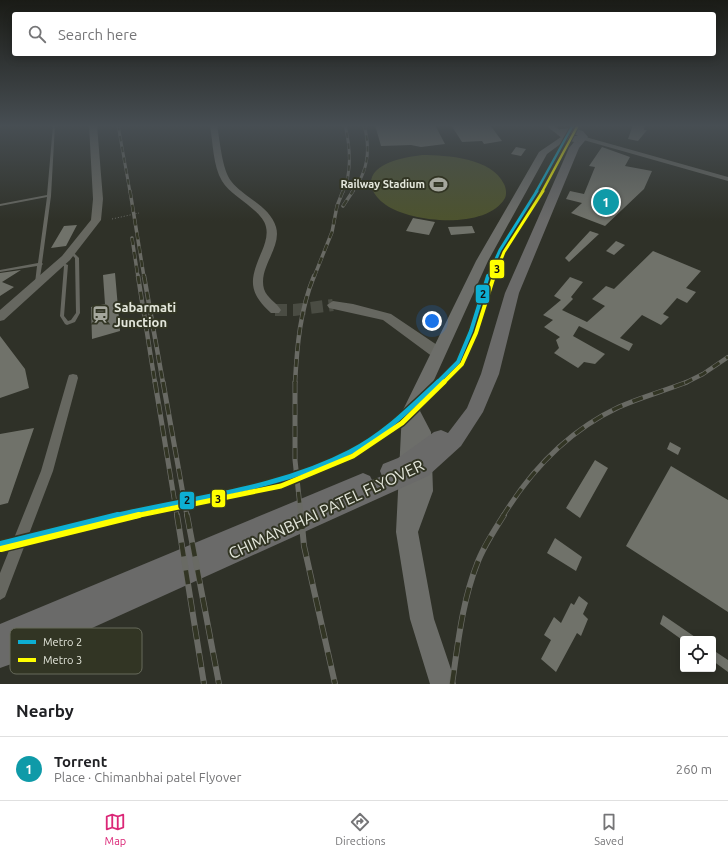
<!DOCTYPE html>
<meta charset="utf-8">
<style>
:root{--surface:#fff;--page:#f2f2f2;--text:#202124;--muted:#757577;--line:#e0e0e0;--accent:#db2777}
body{margin:0;font-family:Ubuntu,sans-serif;background:var(--page);color:var(--text)}
.controls{position:absolute;right:12px;bottom:12px;display:grid;overflow:hidden;border-radius:4px;box-shadow:0 2px 10px #0003}
.controls button{width:36px;height:36px;display:grid;place-items:center;padding:0;border:0;border-bottom:1px solid var(--line);background:var(--surface);color:var(--text);font:20px sans-serif}
.you{position:absolute;left:432px;top:321px;width:14px;height:14px;margin:-10px;border:3px solid #fff;border-radius:50%;background:#1a73e8;box-shadow:0 0 0 6px #1a73e833}
.badge{display:grid;place-items:center;width:26px;height:26px;border-radius:50%;background:var(--accent);color:#fff;font-size:13px;font-weight:700}
.pin{position:absolute;translate:-50% -50%;border:2px solid #fff;box-shadow:0 1px 4px #0006}
.list{margin:0;padding:0;list-style:none}
h2{display:flex;justify-content:space-between;align-items:center;height:52px;margin:0;padding:0 16px;font-size:17px}
h2 small{font-size:13px;font-weight:400;color:var(--muted)}
.list li{display:grid;grid-template-columns:26px 1fr auto;gap:12px;align-items:center;box-sizing:border-box;height:64px;padding:0 16px;border-top:1px solid var(--line)}
.list b{display:block;font-size:15px;white-space:nowrap}
.list p{margin:0;font-size:13px;white-space:nowrap;color:var(--muted)}
.list em{font-size:13px;font-style:normal;color:var(--muted)}
.icon{flex:none;width:22px;height:22px;fill:none;stroke:currentColor;stroke-width:2;stroke-linecap:round;stroke-linejoin:round}
.map{position:relative;flex:none;width:728px;height:684px;overflow:hidden}
.search{position:absolute;background:var(--surface);box-shadow:0 2px 10px #0003;left:12px;right:12px;top:12px;height:44px;display:flex;align-items:center;gap:10px;box-sizing:border-box;padding:0 14px;border-radius:4px;color:var(--muted);font-size:15px}
.sheet{height:116px;background:var(--surface)}
nav{display:flex;justify-content:space-around;align-items:center;box-sizing:border-box;height:56px;border-top:1px solid var(--line);background:var(--surface);font-size:11px;color:var(--muted)}
nav a{display:grid;justify-items:center;gap:2px}
nav .on{color:var(--accent)}
.map>svg:first-child{display:block}
.green{fill:#4d532e}
.building{fill:#70726a}
.lines{fill:none;stroke-linecap:round;stroke-linejoin:round}
.tertiary-tunnel{stroke:#4a4c43;stroke-width:12;stroke-dasharray:12 6;stroke-linecap:butt}
.path{stroke:#6c6d68;stroke-width:1;stroke-dasharray:1 2;stroke-linecap:butt}
.service{fill:#666760;fill-rule:evenodd}
.minor{fill:#666760;fill-rule:evenodd}
.tertiary{fill:#666760;fill-rule:evenodd}
.secondary{fill:#6d6e6a;fill-rule:evenodd}
.primary{fill:#6a6a69;fill-rule:evenodd}
.rail-far4-casing{stroke:#696a64;stroke-width:3}
.rail-far3-casing{stroke:#696a64;stroke-width:3.5}
.rail-far2-casing{stroke:#696a64;stroke-width:4.5}
.rail-far1-casing{stroke:#696a64;stroke-width:5}
.rail-casing{stroke:#696a64;stroke-width:6}
.rail-far4{stroke:#323524;stroke-width:2;stroke-dasharray:5.5;stroke-linecap:butt}
.rail-far3{stroke:#323524;stroke-width:2.5;stroke-dasharray:7;stroke-linecap:butt}
.rail-far2{stroke:#323524;stroke-width:3;stroke-dasharray:8;stroke-linecap:butt}
.rail-far1{stroke:#323524;stroke-width:3.5;stroke-dasharray:11;stroke-linecap:butt}
.rail{stroke:#323524;stroke-width:4.5;stroke-dasharray:14;stroke-linecap:butt}
.metro-1-far4-casing{stroke:#323524;stroke-width:4.5}
.metro-1-far3-casing{stroke:#323524;stroke-width:5.5}
.metro-1-far2-casing{stroke:#323524;stroke-width:7}
.metro-1-far1-casing{stroke:#323524;stroke-width:8}
.metro-1-casing{stroke:#323524;stroke-width:9}
.metro-2-far4-casing{stroke:#323524;stroke-width:4.5}
.metro-2-far3-casing{stroke:#323524;stroke-width:5.5}
.metro-2-far2-casing{stroke:#323524;stroke-width:7}
.metro-2-far1-casing{stroke:#323524;stroke-width:8}
.metro-2-casing{stroke:#323524;stroke-width:9}
.metro-1-far4{stroke:#0dafd3;stroke-width:2.5}
.metro-1-far3{stroke:#0dafd3;stroke-width:3}
.metro-1-far2{stroke:#0dafd3;stroke-width:4}
.metro-1-far1{stroke:#0dafd3;stroke-width:5}
.metro-1{stroke:#0dafd3;stroke-width:6}
.metro-2-far4{stroke:#ff0;stroke-width:2.5}
.metro-2-far3{stroke:#ff0;stroke-width:3}
.metro-2-far2{stroke:#ff0;stroke-width:4}
.metro-2-far1{stroke:#ff0;stroke-width:5}
.metro-2{stroke:#ff0;stroke-width:6}
.labels{text-anchor:middle;dominant-baseline:central;stroke-width:4;stroke-linejoin:round;paint-order:stroke}
.far-poi-label{font-size:11px;font-weight:bold;fill:#e4e7dc;stroke:#323524;text-anchor:end}
.poi-label{font-size:13px;font-weight:bold;fill:#e4e7dc;stroke:#323524;text-anchor:start}
.near-street-label{font-size:16px;fill:#e4e7dc;stroke:#323524}
.key{fill:#323524;stroke:#676a5b;stroke-width:1}
.key-label{font-size:11px;fill:#e4e7dc}
.line-badge{stroke:#323524;stroke-width:1.5}
.pale-badge-label{font-size:11px;text-anchor:middle;font-weight:bold;fill:#111}
</style>
<div class="map">
<svg width="728" height="684" viewBox="0 0 728 684">
<rect width="100%" height="100%" fill="#2f3128"/>
<!-- green -->
<path class="green" d="M422,155C447,155 492,158 504,184C506,188 507,194 505,198C487,230 412,223 386,205C379,200 372,193 371,184C370,162 407,157 422,155Z"/>
<!-- building -->
<path class="building" d="M375,125H435L445,144L421,147L411,145L381,146Z
M451,125H490L502,141L484,144L482,141L462,142Z
M633,125H645L644,130H647L638,141L628,139Z
M516,147L526,149L521,156L511,154Z
M602,147L630,157L625,166L652,171L644,189L605,226L571,213L582,203L566,199L570,191L584,194L595,167L589,166Z
M413,218L435,222L429,235L406,231Z
M77,225L66,246L51,248L64,226Z
M472,226L475,233L451,235L448,227Z
M590,231L599,234L569,262L565,258Z
M616,241L625,245L614,255L606,251Z
M653,251L701,271L686,288L696,292L687,303L677,298L663,314L669,317L661,325L642,315L620,338L633,344L629,351L579,326L573,336L605,354L595,364L584,362L578,368L554,353L559,348L556,340L560,337L544,327L553,320L543,315L561,300L554,296L570,277L583,282L571,297L573,299L562,310L587,322L605,306L592,299L606,286L614,289Z
M21,270L2,282L14,287L0,296V273Z
M115,273L120,331L92,339L91,307L105,304L103,275Z
M0,336L25,369L29,388L0,398Z
M34,428L8,503L0,505V434Z
M670,442L681,448L678,455L667,449Z
M595,460L608,468L580,518L566,508Z
M671,466L728,500V612L626,546Z
M555,538L582,557L576,571L547,553Z
M579,596L588,603L583,614L588,619L581,636L577,633L556,672L541,659L551,640L544,635L554,617L561,623L571,603L574,605Z
M663,615L698,639H681L660,624Z
M713,650L728,660V672L713,661Z"/>
<g class="lines">
<!-- tertiary-tunnel -->
<path class="tertiary-tunnel" d="M275,310H294L333,305"/>
<!-- path -->
<path class="path" d="M112,219L139,213"/>
<!-- service -->
<path class="service" d="M53,125H55L51,196L42,263L43,264L42,265L39,283L37,284L35,283L37,266L0,272V270L38,263L47,197L0,206V204L47,195Z
M70,251H72L79,258L80,313L75,322L67,325L65,324L60,316L64,266L59,263L61,262L68,265L64,316L68,321L71,320L76,313L75,258L70,253Z"/>
<!-- minor -->
<path class="minor" d="M582,136L728,177V181L580,139L579,138Z
M73,374L77,375L78,378L53,471L5,597L0,600V573L41,471L68,378L69,375Z"/>
<!-- tertiary -->
<path class="tertiary" d="M89,125H97L103,199L101,220L70,260L4,320L0,321V310L62,256L91,220L93,199Z
M210,125H217C220,141 222,169 231,181C243,197 270,206 276,227C282,248 258,267 264,289C267,298 276,302 281,310L279,313H271C247,291 250,279 262,251C265,244 268,235 266,227C263,210 231,197 222,181C213,166 213,143 210,125Z
M333,301L353,304L391,314L443,349L445,353L443,357L438,358L433,357L383,320L329,308L327,305Z"/>
<!-- secondary -->
<path class="secondary" d="M545,125H554L565,135L570,137L547,154L488,261L420,411L431,432L433,491L418,532L434,619L456,684H430L410,619L396,532L402,412L476,261L539,152L561,137Z"/>
<!-- primary -->
<path class="primary" d="M572,128L583,131L588,137L579,148L519,293L499,374L483,412L461,446L428,476L17,662L0,668V624L363,473L370,476L372,480L382,476L380,471L383,464L398,458L434,432L441,430L448,433L467,408L481,374L505,293L569,148L574,142L563,139L557,134L560,129ZM566,133L574,134L578,136H572Z"/>
<defs>
<path id="rail-far4" d="M118,125L130,192
M343,192C352,172 350,146 345,125
M352,192C368,172 371,150 364,125"/>
<path id="rail-far3" d="M130,191L144,277
M343,206L353,191
M132,238L138,277
M314,277L332,232L337,206L343,191"/>
<path id="rail-far2" d="M138,276L155,383
M144,276L163,383
M295,383C297,346 300,310 314,276
M685,383L703,374L728,357"/>
<path id="rail-far1" d="M155,382L177,516
M163,382L187,516
M295,382V460L301,516
M503,516C531,470 570,430 619,407C641,397 664,391 687,382"/>
<path id="rail" d="M177,515L204,684
M187,515L219,684
M301,515L304,546L335,684
M452,684C458,644 462,602 477,564C483,547 494,531 504,515"/>
</defs>
<!-- rail-far4 casing -->
<use href="#rail-far4" class="rail-far4-casing"/>
<!-- rail-far3 casing -->
<use href="#rail-far3" class="rail-far3-casing"/>
<!-- rail-far2 casing -->
<use href="#rail-far2" class="rail-far2-casing"/>
<!-- rail-far1 casing -->
<use href="#rail-far1" class="rail-far1-casing"/>
<!-- rail casing -->
<use href="#rail" class="rail-casing"/>
<!-- rail-far4 -->
<use href="#rail-far4" class="rail-far4"/>
<!-- rail-far3 -->
<use href="#rail-far3" class="rail-far3"/>
<!-- rail-far2 -->
<use href="#rail-far2" class="rail-far2"/>
<!-- rail-far1 -->
<use href="#rail-far1" class="rail-far1"/>
<!-- rail -->
<use href="#rail" class="rail"/>
<defs>
<path id="metro-1-far4" d="M536,192L573,125"/>
<path id="metro-1-far3" d="M488,277L500,250L537,191"/>
<path id="metro-1-far2" d="M437,383L458,362L471,331L488,276"/>
<path id="metro-1-far1" d="M114,516C193,497 277,490 350,452C384,435 411,407 438,382"/>
<path id="metro-1" d="M0,544L118,515"/>
<path id="metro-2-far4" d="M542,192L577,127"/>
<path id="metro-2-far3" d="M494,277L504,252L543,191"/>
<path id="metro-2-far2" d="M443,383L462,364L476,333L494,276"/>
<path id="metro-2-far1" d="M135,516L281,486L353,456L402,423L444,382"/>
<path id="metro-2" d="M1,549L139,515"/>
</defs>
<!-- metro-1-far4 casing -->
<use href="#metro-1-far4" class="metro-1-far4-casing"/>
<!-- metro-1-far3 casing -->
<use href="#metro-1-far3" class="metro-1-far3-casing"/>
<!-- metro-1-far2 casing -->
<use href="#metro-1-far2" class="metro-1-far2-casing"/>
<!-- metro-1-far1 casing -->
<use href="#metro-1-far1" class="metro-1-far1-casing"/>
<!-- metro-1 casing -->
<use href="#metro-1" class="metro-1-casing"/>
<!-- metro-2-far4 casing -->
<use href="#metro-2-far4" class="metro-2-far4-casing"/>
<!-- metro-2-far3 casing -->
<use href="#metro-2-far3" class="metro-2-far3-casing"/>
<!-- metro-2-far2 casing -->
<use href="#metro-2-far2" class="metro-2-far2-casing"/>
<!-- metro-2-far1 casing -->
<use href="#metro-2-far1" class="metro-2-far1-casing"/>
<!-- metro-2 casing -->
<use href="#metro-2" class="metro-2-casing"/>
<!-- metro-1-far4 -->
<use href="#metro-1-far4" class="metro-1-far4"/>
<!-- metro-1-far3 -->
<use href="#metro-1-far3" class="metro-1-far3"/>
<!-- metro-1-far2 -->
<use href="#metro-1-far2" class="metro-1-far2"/>
<!-- metro-1-far1 -->
<use href="#metro-1-far1" class="metro-1-far1"/>
<!-- metro-1 -->
<use href="#metro-1" class="metro-1"/>
<!-- metro-2-far4 -->
<use href="#metro-2-far4" class="metro-2-far4"/>
<!-- metro-2-far3 -->
<use href="#metro-2-far3" class="metro-2-far3"/>
<!-- metro-2-far2 -->
<use href="#metro-2-far2" class="metro-2-far2"/>
<!-- metro-2-far1 -->
<use href="#metro-2-far1" class="metro-2-far1"/>
<!-- metro-2 -->
<use href="#metro-2" class="metro-2"/>
</g>
<!-- sky -->
<linearGradient id="sky" x2="0" y2="1"><stop stop-color="#1a1b16"/><stop offset="0.57" stop-color="#474e53"/><stop offset="1" stop-color="#474e53" stop-opacity="0"/></linearGradient>
<rect width="728" height="221" fill="url(#sky)"/>
<!-- icons -->
<defs>
<symbol id="stadium-bare" viewBox="-9 -9 18 18"><path d="M0-5a6.5 5 0 1 0 0 10a6.5 5 0 1 0 0-10ZM-3.5-1.8h7v3.6h-7Z" fill="#a5a79d" stroke="#323524" stroke-width="2.5" paint-order="stroke"/></symbol>
<symbol id="station-bare" viewBox="-9 -9 18 18"><path d="M-3-6H3Q5-6 5-4V2Q5 4 3 4L4.5 6H3L1.5 4h-3L-3 6H-4.5L-3 4Q-5 4-5 2V-4Q-5-6-3-6ZM-3.5-4v3h7v-3ZM-3.5 1v1.5H-2V1ZM2 1v1.5H3.5V1Z" fill="#a5a79d" stroke="#323524" stroke-width="2.5" paint-order="stroke"/></symbol>
</defs>
<g fill-rule="evenodd">
<use href="#stadium-bare" x="426" y="172" width="25" height="25"/>
<use href="#station-bare" x="88" y="302" width="25" height="25"/>
</g>
<g class="labels">
<!-- far-poi labels -->
<g class="far-poi-label">
<text x="425" y="184">Railway Stadium</text>
</g>
<!-- poi labels -->
<g class="poi-label">
<text x="114" y="307">Sabarmati<tspan x="114" dy="15">Junction</tspan></text>
</g>
<!-- near-street labels -->
<g class="near-street-label">
<text transform="translate(326 509) rotate(-25)">CHIMANBHAI PATEL FLYOVER</text>
</g>
</g>
<!-- legend -->
<rect x="10" y="628" width="132" height="46" rx="6" class="key"/>
<rect x="18" y="640" width="18" height="4" fill="#0dafd3"/>
<rect x="18" y="658" width="18" height="4" fill="#ff0"/>
<g class="key-label">
<text x="43" y="646">Metro 2</text>
<text x="43" y="664">Metro 3</text>
</g>
<g class="line-badge">
<rect x="489" y="259" width="16" height="20" rx="4" fill="#ff0"/>
<rect x="475" y="284" width="15" height="20" rx="4" fill="#0dafd3"/>
<rect x="211" y="489" width="15" height="19" rx="4" fill="#ff0"/>
<rect x="179" y="491" width="16" height="19" rx="4" fill="#0dafd3"/>
</g>
<g class="pale-badge-label">
<text x="497" y="273">3</text>
<text x="483" y="298">2</text>
<text x="218" y="503">3</text>
<text x="187" y="504">2</text>
</g>
</svg>
<div class="controls">
<button><svg class="icon" aria-label="locate" viewBox="0 0 24 24"><circle cx="12" cy="12" r="6"/><path d="M12 2v4M12 18v4M2 12h4M18 12h4"/></svg></button>
</div>
<div class="you"></div>
<div class="pin badge" style="left:606px;top:202px;background:#0f9aa8">1</div>
<div class="search"><svg class="icon" aria-label="search" viewBox="0 0 24 24"><circle cx="10" cy="10" r="6"/><path d="M15 15l6 6"/></svg>Search here</div>
</div>
<section class="sheet">
<h2>Nearby<small></small></h2>
<ul class="list">
<li><span class="badge" style="background:#0f9aa8">1</span><div><b>Torrent</b><p>Place · Chimanbhai patel Flyover</p></div><em>260 m</em></li>
</ul>
</section>
<nav>
<a class="on"><svg class="icon" aria-label="map" viewBox="0 0 24 24"><path d="M3 6l6-2 6 2 6-2v14l-6 2-6-2-6 2zM9 4v14M15 6v14"/></svg>Map</a>
<a><svg class="icon" aria-label="directions" viewBox="0 0 24 24"><path d="M12 3l9 9-9 9-9-9zM9 14v-3h6M13 9l2 2-2 2"/></svg>Directions</a>
<a><svg class="icon" aria-label="saved" viewBox="0 0 24 24"><path d="M7 4h10v16l-5-4-5 4z"/></svg>Saved</a>
</nav>
